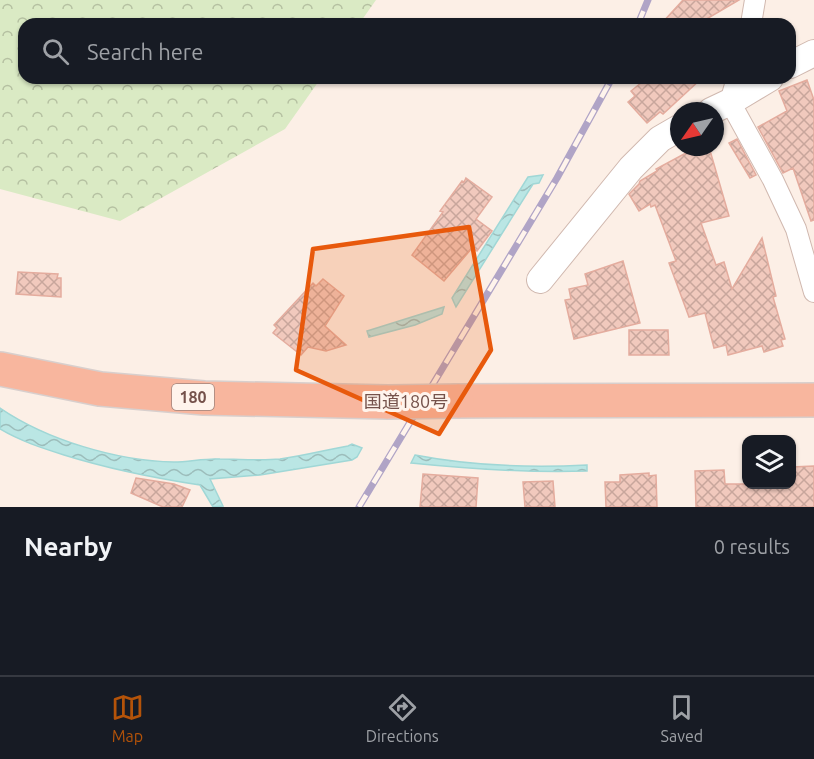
<!DOCTYPE html>
<meta charset="utf-8">
<style>
:root{--surface:#171b24;--page:#20242c;--text:#f1f3f6;--muted:#9ea1a6;--line:#363941;--accent:#b45309}
body{margin:0;font-family:Ubuntu,"Noto Sans JP",sans-serif;background:var(--page);color:var(--text)}
.controls{position:absolute;right:18px;bottom:18px;display:grid;overflow:hidden;border-radius:12px;box-shadow:0 2px 4px #0004}
.controls button{width:54px;height:54px;display:grid;place-items:center;padding:0;border:0;border-bottom:2px solid var(--line);background:var(--surface);color:var(--text);font:30px sans-serif}
.compass{position:absolute;left:670px;top:102px;width:54px;height:54px;border-radius:50%;background:var(--surface);box-shadow:0 2px 4px #0004;rotate:236deg}
.list{margin:0;padding:0;list-style:none}
h2{display:flex;justify-content:space-between;align-items:center;height:78px;margin:0;padding:0 24px;font-size:26px}
h2 small{font-size:20px;font-weight:400;color:var(--muted)}
.icon{flex:none;width:33px;height:33px;fill:none;stroke:currentColor;stroke-width:2;stroke-linecap:round;stroke-linejoin:round}
.map{position:relative;flex:none;width:814px;height:507px;overflow:hidden}
.search{position:absolute;background:var(--surface);box-shadow:0 2px 4px #0004;left:18px;right:18px;top:18px;height:66px;display:flex;align-items:center;gap:15px;box-sizing:border-box;padding:0 21px;border-radius:18px;color:var(--muted);font-size:22px}
.sheet{height:168px;background:var(--surface)}
nav{display:flex;justify-content:space-around;align-items:center;box-sizing:border-box;height:84px;border-top:2px solid var(--line);background:var(--surface);font-size:16px;color:var(--muted)}
nav a{display:grid;justify-items:center;gap:3px}
nav .on{color:var(--accent)}
.map>svg:first-child{display:block}
.forest{fill:url(#forest-crowns)}
.water{fill:url(#water-waves);stroke:#a0d7d6;stroke-width:1.5}
.building{fill:url(#building-cross-hatch);stroke:#e4ac9e;stroke-width:1.5}
.lines{fill:none;stroke-linecap:round;stroke-linejoin:round}
.minor-casing{stroke:#d0b8af;stroke-width:22}
.tertiary-casing{stroke:#d0b8af;stroke-width:28}
.trunk-casing{stroke:#d8cfcd;stroke-width:36}
.minor{stroke:#fff;stroke-width:20}
.tertiary{stroke:#fff;stroke-width:26}
.trunk{stroke:#f8b69e;stroke-width:33}
.rail-casing{stroke:#b0a4c6;stroke-width:7}
.rail{stroke:#fff4ec;stroke-width:4.5;stroke-dasharray:14;stroke-linecap:butt}
.trunk-bridge-casing{stroke:#d8cfcd;stroke-width:36;stroke-linecap:butt}
.trunk-bridge{stroke:#f8b69e;stroke-width:33}
.marked{fill:#e8590c;fill-opacity:0.2;stroke:#e8590c;stroke-width:4.5;stroke-linejoin:round}
.labels{text-anchor:middle;dominant-baseline:central;stroke-width:6;stroke-linejoin:round;paint-order:stroke}
.shield{fill:#fff4ec;stroke:#9e837b;stroke-width:1.5}
.shield-label{font-size:16px;font-weight:bold;fill:#75524b}
.street-label{font-size:18px;fill:#75524b;stroke:#fff4ec}
</style>
<div class="map">
<svg width="814" height="507" viewBox="0 0 814 507">
<defs>
<pattern id="forest-crowns" width="20" height="18" patternUnits="userSpaceOnUse" patternTransform="scale(1.5)"><rect width="20" height="18" fill="#daeac4"/><path d="M2 6a3 3 0 1 1 6 0M12 15a3 3 0 1 1 6 0" fill="none" stroke="#b5c0a1"/></pattern>
<pattern id="water-waves" width="16" height="10" patternUnits="userSpaceOnUse" patternTransform="scale(1.5)"><rect width="16" height="10" fill="#bae6e4"/><path d="M0 5q4-4 8 0t8 0" fill="none" stroke="#9cbdbb"/></pattern>
<pattern id="building-cross-hatch" width="8" height="8" patternUnits="userSpaceOnUse" patternTransform="scale(1.5)"><rect width="8" height="8" fill="#f1c9bd"/><path d="M0 0l8 8M0 8l8-8" fill="none" stroke="#c8a69c"/></pattern>
</defs>
<rect width="100%" height="100%" fill="#fcefe6"/>
<!-- forest -->
<path class="forest" d="M0,0H376L359,24H24V78H321L285,129L120,221L0,189Z"/>
<!-- water -->
<path class="water" d="M543,175L539,183L533,184L456,307L452,298L528,177Z
M444,307L442,314L415,325L369,337L367,331Z
M0,408C47,440 117,461 174,462C189,462 205,458 220,459C240,459 260,461 280,459C303,456 325,450 348,446L352,444L362,448L357,457L352,460L260,475L210,479L223,506L213,507L200,485C154,478 109,469 64,455C42,448 20,441 0,429Z
M415,455C472,466 529,468 587,465V471C528,473 470,469 411,463Z"/>
<!-- building -->
<path class="building" d="M683,0H739L698,24H661Z
M647,78H702L663,114L660,112L647,123L628,102L635,96L631,91Z
M807,80L814,100V220L811,221L793,168L783,173L758,127L787,111L779,91Z
M737,139L756,175L750,178L729,143Z
M697,147H709L729,216L701,223L716,265L724,262L732,289L762,238L776,296L773,297L785,339L781,340L783,346L764,352L762,346L728,355L726,345L714,348L705,313L689,317L669,263L676,261L655,205L651,207L650,204L639,211L629,194L639,184L640,181L657,171L656,169Z
M466,178L492,197L476,219L492,231L477,251L472,248L444,281L412,255L443,212L440,211L462,181L464,182Z
M623,261L640,323L574,339L565,300L571,299L569,289L588,285L585,274Z
M18,272L58,274L57,278H61V297L16,294Z
M323,279L344,296L325,326L346,345L326,351L308,347L301,355L273,333L277,328L274,325L313,283L316,286Z
M629,330H668L669,355H629Z
M814,466V507H696L695,471L724,470L725,484H792V467Z
M649,473V476L656,475L657,507H606L605,482H620V475Z
M423,474L478,478L476,507H420Z
M136,478L174,484L190,490L182,507H163L131,493Z
M553,481L555,507H525L523,482Z"/>
<g class="lines">
<defs>
<path id="minor" d="M751,24L755,0
M737,78L730,102L773,180L796,229L814,292"/>
<path id="tertiary" d="M790,65L814,53
M711,111L730,102L770,78
M540,280L631,168L660,139L679,128"/>
<path id="trunk" d="M0,369L100,389L204,398L388,402
M457,401L814,400"/>
</defs>
<!-- minor casing -->
<use href="#minor" class="minor-casing"/>
<!-- tertiary casing -->
<use href="#tertiary" class="tertiary-casing"/>
<!-- trunk casing -->
<use href="#trunk" class="trunk-casing"/>
<!-- minor -->
<use href="#minor" class="minor"/>
<!-- tertiary -->
<use href="#tertiary" class="tertiary"/>
<!-- trunk -->
<use href="#trunk" class="trunk"/>
<defs>
<path id="rail" d="M638,24L648,0
M359,507L557,178L612,78"/>
</defs>
<!-- rail casing -->
<use href="#rail" class="rail-casing"/>
<!-- rail -->
<use href="#rail" class="rail"/>
<defs>
<path id="trunk-bridge" d="M388,402L457,401"/>
</defs>
<!-- trunk-bridge casing -->
<use href="#trunk-bridge" class="trunk-bridge-casing"/>
<!-- trunk-bridge -->
<use href="#trunk-bridge" class="trunk-bridge"/>
</g>
<!-- marked area -->
<path class="marked" d="M469,227L491,350L439,434L296,370L313,249Z"/>
<g class="labels">
<!-- shield labels -->
<rect class="shield" x="172" y="384" width="42" height="26" rx="4.5"/>
<g class="shield-label">
<text x="193" y="397">180</text>
</g>
<!-- street labels -->
<g class="street-label">
<text x="406" y="401">国道180号</text>
</g>
</g>
</svg>
<div class="controls">
<button><svg class="icon" aria-label="layers" viewBox="0 0 24 24"><path d="M12 4l9 5-9 5-9-5zM3 14l9 5 9-5"/></svg></button>
</div>
<svg class="compass" viewBox="-18 -18 36 36"><path d="M0-13l5 13h-10z" fill="#e53935"/><path d="M0 13l5-13h-10z" fill="#9ea1a6"/></svg>
<div class="search"><svg class="icon" aria-label="search" viewBox="0 0 24 24"><circle cx="10" cy="10" r="6"/><path d="M15 15l6 6"/></svg>Search here</div>
</div>
<section class="sheet">
<h2>Nearby<small>0 results</small></h2>
<ul class="list">
</ul>
</section>
<nav>
<a class="on"><svg class="icon" aria-label="map" viewBox="0 0 24 24"><path d="M3 6l6-2 6 2 6-2v14l-6 2-6-2-6 2zM9 4v14M15 6v14"/></svg>Map</a>
<a><svg class="icon" aria-label="directions" viewBox="0 0 24 24"><path d="M12 3l9 9-9 9-9-9zM9 14v-3h6M13 9l2 2-2 2"/></svg>Directions</a>
<a><svg class="icon" aria-label="saved" viewBox="0 0 24 24"><path d="M7 4h10v16l-5-4-5 4z"/></svg>Saved</a>
</nav>
